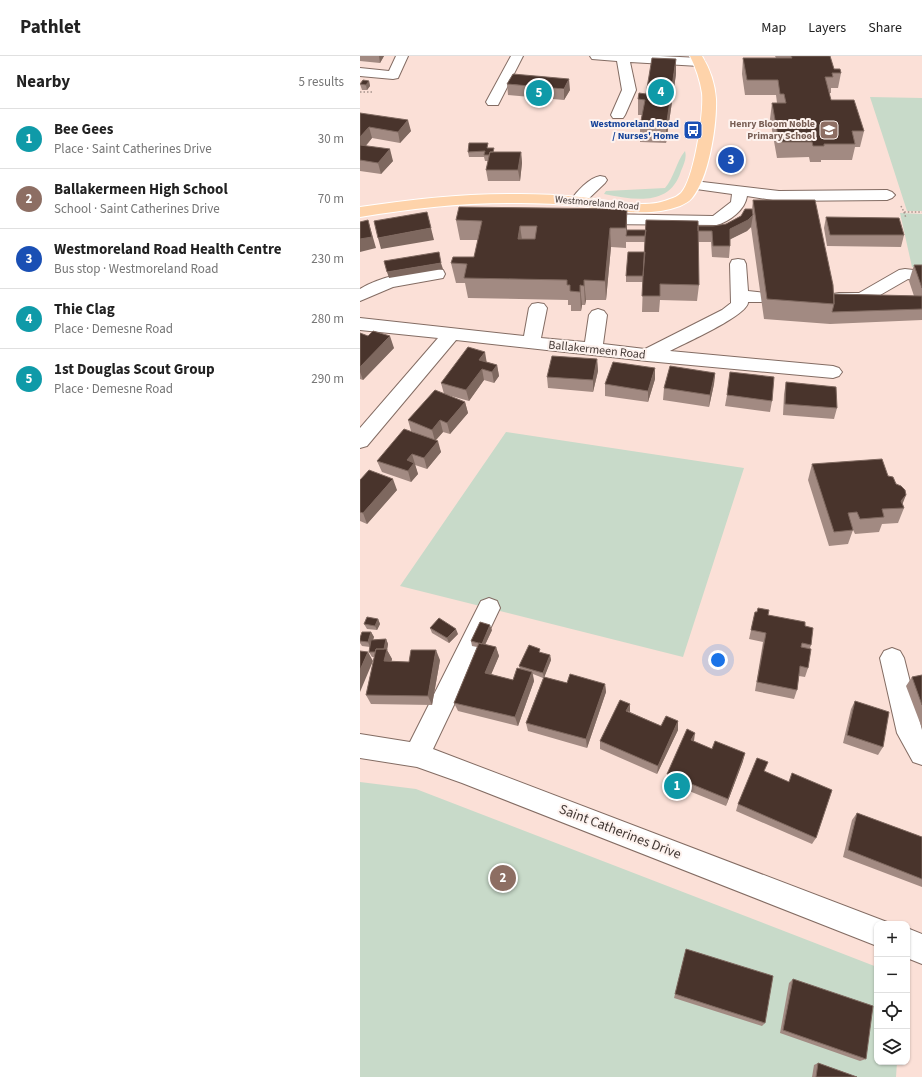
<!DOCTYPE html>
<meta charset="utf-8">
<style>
:root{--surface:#fff;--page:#f6f6f6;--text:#222;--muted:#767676;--line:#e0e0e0;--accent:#1a73e8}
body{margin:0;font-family:"Source Sans 3",sans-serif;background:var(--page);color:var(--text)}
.controls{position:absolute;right:12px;bottom:12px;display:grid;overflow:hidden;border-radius:8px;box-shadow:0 1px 3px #0004}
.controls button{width:36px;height:36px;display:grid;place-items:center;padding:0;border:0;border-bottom:1px solid var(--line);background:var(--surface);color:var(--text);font:20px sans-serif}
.you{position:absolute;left:358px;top:604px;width:14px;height:14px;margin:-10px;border:3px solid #fff;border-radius:50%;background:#1a73e8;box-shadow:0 0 0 6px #1a73e833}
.badge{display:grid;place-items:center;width:26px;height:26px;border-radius:50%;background:var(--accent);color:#fff;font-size:13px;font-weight:700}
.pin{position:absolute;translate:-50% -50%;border:2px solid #fff;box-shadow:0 1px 4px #0006}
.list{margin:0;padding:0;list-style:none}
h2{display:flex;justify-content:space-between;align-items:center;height:52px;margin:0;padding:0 16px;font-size:17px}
h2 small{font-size:13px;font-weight:400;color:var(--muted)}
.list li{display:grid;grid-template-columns:26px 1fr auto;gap:12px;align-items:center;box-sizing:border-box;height:60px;padding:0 16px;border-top:1px solid var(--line)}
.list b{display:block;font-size:15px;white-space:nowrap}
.list p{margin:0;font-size:13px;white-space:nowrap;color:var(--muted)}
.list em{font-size:13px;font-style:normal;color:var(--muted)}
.icon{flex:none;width:22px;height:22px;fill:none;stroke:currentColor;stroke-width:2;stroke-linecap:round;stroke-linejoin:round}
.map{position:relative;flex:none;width:562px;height:1021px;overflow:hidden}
header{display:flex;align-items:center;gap:24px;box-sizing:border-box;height:56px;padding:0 20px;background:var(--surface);border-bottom:1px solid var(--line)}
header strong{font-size:19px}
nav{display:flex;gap:22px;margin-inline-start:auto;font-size:14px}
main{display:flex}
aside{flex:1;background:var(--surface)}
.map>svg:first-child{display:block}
.green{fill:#c8dac9}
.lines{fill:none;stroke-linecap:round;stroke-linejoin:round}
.minor-casing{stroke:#836c63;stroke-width:2}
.major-casing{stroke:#fff;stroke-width:2}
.path{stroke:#a6938c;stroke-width:1.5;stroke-dasharray:1.5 2;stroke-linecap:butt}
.minor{fill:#fff;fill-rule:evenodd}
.major{fill:#fed3aa;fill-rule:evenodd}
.wall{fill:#a28a82}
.shaded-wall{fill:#7e685f}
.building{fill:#49342c;stroke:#7e685f;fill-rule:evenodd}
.labels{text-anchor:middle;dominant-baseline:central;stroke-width:4;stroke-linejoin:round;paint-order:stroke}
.far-transit-label{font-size:10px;font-weight:bold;fill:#164399;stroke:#fdf2ee;text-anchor:end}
.far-education-label{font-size:10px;font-weight:bold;fill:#785e54;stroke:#fdf2ee;text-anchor:end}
.far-street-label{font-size:10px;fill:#433935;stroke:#fdf2ee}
.street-label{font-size:12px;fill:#433935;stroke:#fdf2ee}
.near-street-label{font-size:14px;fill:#433935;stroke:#fdf2ee}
</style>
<header>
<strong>Pathlet</strong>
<nav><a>Map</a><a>Layers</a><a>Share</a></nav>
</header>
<main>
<aside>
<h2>Nearby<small>5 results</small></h2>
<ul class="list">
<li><span class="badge" style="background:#0f9aa8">1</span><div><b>Bee Gees</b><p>Place · Saint Catherines Drive</p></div><em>30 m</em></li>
<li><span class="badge" style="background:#8d6e63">2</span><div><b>Ballakermeen High School</b><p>School · Saint Catherines Drive</p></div><em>70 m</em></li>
<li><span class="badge" style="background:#1a4fb4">3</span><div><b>Westmoreland Road Health Centre</b><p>Bus stop · Westmoreland Road</p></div><em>230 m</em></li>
<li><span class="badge" style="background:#0f9aa8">4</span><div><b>Thie Clag</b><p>Place · Demesne Road</p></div><em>280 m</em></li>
<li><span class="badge" style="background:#0f9aa8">5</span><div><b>1st Douglas Scout Group</b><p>Place · Demesne Road</p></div><em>290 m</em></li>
</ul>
</aside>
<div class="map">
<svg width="562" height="1021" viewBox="0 0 562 1021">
<rect width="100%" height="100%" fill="#fbe0d7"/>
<!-- green -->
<path class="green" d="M510,41L562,42V90H526Z
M526,90H562V155H547Z
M325,95C327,102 324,108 321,115C310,151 274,144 244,138L246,135L305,132C314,122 316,106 325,95Z
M540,157L562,158V212L552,211Z
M146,376L384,412L323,601L40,530Z
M0,726L56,733L517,911V1006H537L536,1021H0Z"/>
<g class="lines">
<defs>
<path id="minor" d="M36,0H48L38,22L33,23L0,20V12L29,15Z
M151,0H163L138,49H128L126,46Z
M230,0H300L339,2L343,3L345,6L343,9L339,10L270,6L276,34L265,59L263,62H253L251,59L262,34L257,5L232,3Z
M240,120L245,121L247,124L245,127L223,148L218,150L213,148L210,145C217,135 229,122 240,120Z
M334,125L419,135L527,134L532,136L535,139L532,142L527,144L419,145L387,140C385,154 370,165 357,169L237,168L232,166L229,163L232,160L237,158L353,160L371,146L372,138L329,132L327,129L329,126Z
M378,203L384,204L386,208L388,235L407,237L409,241L407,245L401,246H388C389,259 323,288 310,295L473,310L479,312L482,316L479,320L473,322L287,305L96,284L7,390L0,392V372L78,282L0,274V262L164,280L169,252L172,248L178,247L184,248L187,252L181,282L225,286L229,259L232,255L238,253L244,255L247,259L243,288L285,293L362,254L371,247L370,208L372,204Z
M77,213L83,214L85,218L83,222L33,231L0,245V233C23,219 51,216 77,213Z
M545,213L562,215V225L548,223L508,246C497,249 484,249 473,246L471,242L473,238L479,237H499L539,214Z
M129,542L137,545L140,552L73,693L527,866L528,868H517V890L102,727L57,711L0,702V678L50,686L121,545Z
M532,592L540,595L544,602L562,674V709L553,706L537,677L520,602L524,595Z
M547,872L562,878V908L547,902Z"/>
<path id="major" d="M330,0H342C350,13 355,28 356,43C357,69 349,122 332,142C329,146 324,148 320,150C288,162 253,154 220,150C200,148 180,147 160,147C106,146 53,152 0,161V151C53,143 106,137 160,138C180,138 200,139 220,141C246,144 286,154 310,143C314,142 318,140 321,137C334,123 344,57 342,37C340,24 336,12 330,0Z"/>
</defs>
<!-- minor casing -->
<use href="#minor" class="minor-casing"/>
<!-- major casing -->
<use href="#major" class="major-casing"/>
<!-- path -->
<path class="path" d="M0,36H13
M541,150L544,156H562
M544,156L546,162"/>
<!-- minor -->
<use href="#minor" class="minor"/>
<!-- major -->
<use href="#major" class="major"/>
</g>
<!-- wall -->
<path class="wall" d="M0,0H24L20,7L0,5Z
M415,0H470L474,13L481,17L478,32H471V37H469L471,44L504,75L500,91H495L492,104H461V106H450L449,101L417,102L410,63L412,47H417L416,39H385L382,18L383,2H416Z
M316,18L306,87L280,86V70L282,59H278V43Z
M9,25L10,30L7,34H2L0,28Z
M147,28L210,34L204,44L148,39Z
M0,57L51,75L40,87L12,82L6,90L33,105L21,118L0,115Z
M128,92L134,96H161L162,107L160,125H128L126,114L128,105H125L124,101H109L108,96Z
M393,144L474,238L554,240L549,225L554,209H562V264L470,268L404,263L391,171L387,175L370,183V190L369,202L352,201L351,186H338L339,229L337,245L300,244L299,256H282L283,226H266V220L285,196V186H266V192L251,191L246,244H226L225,249H222L221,255H211V249H208V244L108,242L105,227H96L91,207L114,201L118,184H100L96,164L267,153V174H286L338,170H353L366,168L381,160L392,153Z
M466,161L544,179L541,191L467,190L464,172Z
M0,277L8,280L34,292L3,324L0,323Z
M237,303L238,315L233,336L188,332L187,321Z
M127,306L137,309L139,320L134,327L124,324L109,345L84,338L81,327Z
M355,317L354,328L349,351L303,344L304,332Z
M295,323L288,346L245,340V328Z
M426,326L477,352L474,363L423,359L424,338Z
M367,339L412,345L410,356L365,350Z
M105,346L108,357L90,378L83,376L76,384L81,396L67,413L55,409L58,418L51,426L22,416L17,405L60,379L51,375L48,364Z
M452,408L543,448L544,452L538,467L522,468L519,476L495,478L493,474L488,488L469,490L448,424Z
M0,424L37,434L7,468L0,465Z
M395,556L408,559L445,570L451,589L450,592L448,612L445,621L439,620L437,634L434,643L395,635L403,586L389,583Z
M18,563L20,568L17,574L7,573L4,568Z
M70,572L98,578L89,587L72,577Z
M132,574L125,589L136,591L139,600L131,618L153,624L160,613L159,610L181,597L190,599L191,604L184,621L207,627L245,628L246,636L227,692L168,675L166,667L183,622L173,618L174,625L158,670L98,655L94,647L117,591L112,590L111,585Z
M11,576L14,581L13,584L26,583L28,588L27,594L32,603L31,606H49L80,604L72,649L11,648L6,639L14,601H12L9,596L10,591L2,590L0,587V582Z
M562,619V672L546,630L552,621Z
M495,645L523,691L518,699L483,687L491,653Z
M270,656L301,670L318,665V674L297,718L240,693V685Z
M333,685L352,693L383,705L366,750L307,726V718Z
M405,716L456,782L452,788L376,755L378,748Z
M497,757L562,781V831L483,801L492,764Z
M433,923L506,1003L500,1005L420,977L429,927Z
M315,938L405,967L402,970L314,942Z
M458,1007L497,1021H452L454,1009Z"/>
<!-- shaded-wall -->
<path class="shaded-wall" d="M19,0H24L20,7Z
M316,3V18L306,87V72Z
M209,23L210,34L204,44V33Z
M9,25L10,30L7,34L6,29Z
M48,64L51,75L40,87L38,76Z
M9,71L12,82L0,96V81Z
M30,93L33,105L21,118L18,107Z
M161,96L162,107L160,125L158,114Z
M267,153V180H266V192V172Z
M393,159L391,171L387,175L369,184L370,173Z
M8,164L16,192L0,196V183Z
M160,170L163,190L158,183Z
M71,172L74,184L21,193L18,182Z
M250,172L251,191L246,244L245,225Z
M81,207L83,213L29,222L27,216Z
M224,224L226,244L225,249L224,230Z
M220,229L222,249L221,255L220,236Z
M30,280L34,292L3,324L0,316V311Z
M125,296L127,308L122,313L124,324L109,345L106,334L119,304Z
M237,303L238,315L233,336V324Z
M137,309L139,320L134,327L132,316Z
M295,312V323L288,346V335Z
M355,317L354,328L349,351L350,339Z
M105,346L108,357L90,378L87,367Z
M80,364L83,376L75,385L72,374Z
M78,385L81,396L67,413L64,402Z
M52,398L58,418L51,426L48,415L47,404Z
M33,423L37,434L7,468L3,457Z
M546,439L541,452V445Z
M18,563L20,568L17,574L15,570Z
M130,569L132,574L123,593L122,588Z
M96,573L98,578L89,587L87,582Z
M11,576L14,581L10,591L8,586Z
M26,583L28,588L27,594L32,603L29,615L24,605V596Z
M136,591L139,600L128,626L125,617Z
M76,594L80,604L72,649L68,640Z
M8,596L13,605L0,636V614Z
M190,599L191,604L184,622L183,617Z
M172,616L174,625L158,670L155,661Z
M245,628L246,636L227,692L226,683Z
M270,648V656L266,655Z
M318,665V674L297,718L298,710Z
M335,677L334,685L330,692L331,684Z
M385,697L383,705L366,750L368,743Z"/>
<!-- building -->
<path class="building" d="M431,0H470L474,13H480L481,17H472L473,21H465L471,44H494L504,75H492L495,88H464V90H453L452,86H419L412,47H426L424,38H420L418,24H387L383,2H432Z
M292,2L316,3L306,72L280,70L285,44L278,43L279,37L286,38Z
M153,18L209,23L204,33L147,28Z
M3,24L9,25L6,29L0,28Z
M0,57L48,64L38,76L9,71L0,81Z
M109,87H128L127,92H134L133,96H130L129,99H124L125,95L108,96Z
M0,89L30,93L18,107L0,104Z
M130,96H161L158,114H126Z
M393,144H455L473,229L474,248L407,243Z
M99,151L267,153L266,172H250L245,225L224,224V230L220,229V236L210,235V229H207V224L104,222L107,208L91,207L93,201H114L122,165L96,164ZM160,170H177L175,183H158Z
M385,153H392L393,159L388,164L370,173V190H353L352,175H338V170H353L366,168L381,160Z
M67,156L71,172L18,182L14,165Z
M466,161L539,162L544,179H470Z
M8,164L12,181L0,183V166Z
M286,164L338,165L339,229L300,228V240H282Z
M267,174H286L285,180H266Z
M79,196L81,207L27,216L24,205Z
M268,196H285L283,220H266Z
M554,209H562V232Z
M474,238L562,240V253L472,256L474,248Z
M13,275L30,280L0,311V277L8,280Z
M108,291L125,296L119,304L137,309L132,316L122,313L106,334L81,327Z
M192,300L237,303L233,324L187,321Z
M253,306L295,312L288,335L245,328Z
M310,310L355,317L350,339L304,332Z
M370,316L414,321L412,345L367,339Z
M426,326L476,331L477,352L425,348Z
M75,334L105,346L87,367L80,364L72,374L48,364Z
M44,373L78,385L64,402L52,398L47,404L54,407L48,415L17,405Z
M522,403L528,420L533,421L536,428L541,430L545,434L546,439L541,445L544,452L522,453L524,461L500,463L497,456L488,457L493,474L474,476L452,408Z
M9,414L33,423L3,457L0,456V424Z
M398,552L409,554L408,559L445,566V570L453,572L451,589L442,587L441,591L451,593L448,612L440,610L437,634L397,626L406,577L391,574L395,556H397Z
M7,561L18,563L15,570L4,568Z
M79,562L96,573L87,582L70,572Z
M120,566L130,569L122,588L111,585Z
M2,576H11L8,586L0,585V582Z
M26,583L24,593H16L15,596H9L11,584Z
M119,587L136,591L125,617L153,624L157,612L172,616L155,661L94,647Z
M169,589L180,593L179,596L190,599L183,617L159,610Z
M16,593H27L24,605L49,606L51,594H76L68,640L6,639Z
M0,595L8,596L0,614Z
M210,618L245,628L226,683L166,667L184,621L207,627Z
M562,619V649L552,621Z
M260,644L270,648L266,655L301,670L306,660L318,665L298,710L240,685Z
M495,645L529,656L523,691L487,679Z
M327,673L335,677L331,684L352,693L355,685L385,697L368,743L307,718Z
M397,702L408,706L404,715L429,726L432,717L472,734L456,782L378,748Z
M497,757L562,781V823L488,794Z
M326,893L413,920L405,967L315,938Z
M433,923L513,950L506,1003L423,974Z
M458,1007L497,1021H456Z"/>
<!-- icons -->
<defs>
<symbol id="bus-square" viewBox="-11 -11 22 22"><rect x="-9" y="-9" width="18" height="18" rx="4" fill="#1a4fb4" stroke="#fdf2ee"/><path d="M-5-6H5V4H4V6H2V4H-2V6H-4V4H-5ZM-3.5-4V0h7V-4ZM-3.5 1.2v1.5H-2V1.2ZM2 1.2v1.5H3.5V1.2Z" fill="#fff"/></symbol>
<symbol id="school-square" viewBox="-11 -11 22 22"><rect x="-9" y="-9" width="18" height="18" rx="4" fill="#8d6e63" stroke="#fdf2ee"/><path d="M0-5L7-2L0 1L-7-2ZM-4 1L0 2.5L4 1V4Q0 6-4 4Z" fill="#fff"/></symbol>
</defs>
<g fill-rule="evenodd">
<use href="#bus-square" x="322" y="63" width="22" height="22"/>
<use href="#school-square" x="458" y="63" width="22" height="22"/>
</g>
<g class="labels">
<!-- far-transit labels -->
<g class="far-transit-label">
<text x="319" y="68">Westmoreland Road<tspan x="319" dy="12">/ Nurses' Home</tspan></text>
</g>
<!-- far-education labels -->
<g class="far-education-label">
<text x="455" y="68">Henry Bloom Noble<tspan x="455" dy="12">Primary School</tspan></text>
</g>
<!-- far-street labels -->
<g class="far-street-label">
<text transform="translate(237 147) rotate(5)">Westmoreland Road</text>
</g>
<!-- street labels -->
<g class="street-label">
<text transform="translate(237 294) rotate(6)">Ballakermeen Road</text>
</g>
<!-- near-street labels -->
<g class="near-street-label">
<text transform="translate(260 776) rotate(21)">Saint Catherines Drive</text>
</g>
</g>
</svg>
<div class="controls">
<button>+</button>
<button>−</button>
<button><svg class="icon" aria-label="locate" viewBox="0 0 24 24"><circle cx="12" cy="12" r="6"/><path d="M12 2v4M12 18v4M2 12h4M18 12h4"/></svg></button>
<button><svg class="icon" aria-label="layers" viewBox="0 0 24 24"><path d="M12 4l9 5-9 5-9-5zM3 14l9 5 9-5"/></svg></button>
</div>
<div class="you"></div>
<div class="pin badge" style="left:317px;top:730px;background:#0f9aa8">1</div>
<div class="pin badge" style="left:143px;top:822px;background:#8d6e63">2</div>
<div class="pin badge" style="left:371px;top:104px;background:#1a4fb4">3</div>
<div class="pin badge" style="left:301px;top:36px;background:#0f9aa8">4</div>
<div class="pin badge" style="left:179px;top:37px;background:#0f9aa8">5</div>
</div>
</main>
